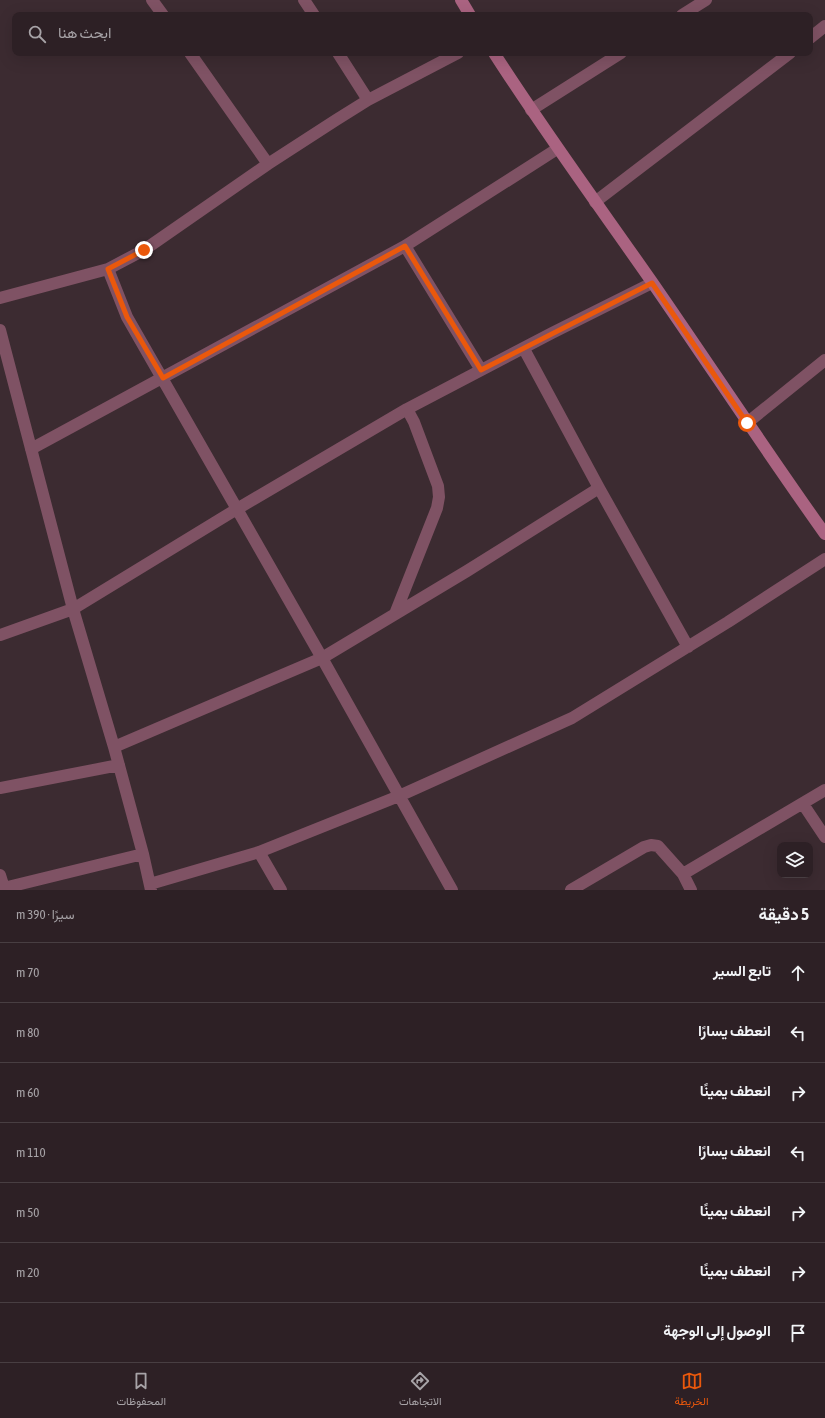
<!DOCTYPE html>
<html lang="ar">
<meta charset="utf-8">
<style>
:root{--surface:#2d2025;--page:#392d32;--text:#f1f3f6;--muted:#a7a3a7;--line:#483e42;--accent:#ea580c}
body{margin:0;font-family:"Asap Condensed",Vazirmatn,sans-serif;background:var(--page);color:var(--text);direction:rtl}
.controls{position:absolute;right:12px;bottom:12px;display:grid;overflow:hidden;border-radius:8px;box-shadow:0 4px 16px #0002}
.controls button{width:36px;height:36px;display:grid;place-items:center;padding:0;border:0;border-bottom:1px solid var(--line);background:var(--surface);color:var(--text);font:20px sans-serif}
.stop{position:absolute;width:12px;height:12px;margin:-9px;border:3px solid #ea580c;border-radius:50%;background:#fff}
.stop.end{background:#ea580c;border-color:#fff;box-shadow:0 1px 4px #0008}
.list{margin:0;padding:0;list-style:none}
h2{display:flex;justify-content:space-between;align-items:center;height:52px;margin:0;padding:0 16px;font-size:17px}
h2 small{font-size:13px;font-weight:400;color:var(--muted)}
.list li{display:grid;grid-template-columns:26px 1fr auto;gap:12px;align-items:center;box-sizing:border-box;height:60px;padding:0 16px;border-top:1px solid var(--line)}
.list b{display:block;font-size:15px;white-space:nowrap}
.list em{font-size:13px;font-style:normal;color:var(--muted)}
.icon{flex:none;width:22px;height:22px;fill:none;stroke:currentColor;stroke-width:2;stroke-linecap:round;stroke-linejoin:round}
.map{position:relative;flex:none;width:825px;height:890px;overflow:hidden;direction:ltr}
.search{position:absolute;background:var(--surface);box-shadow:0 4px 16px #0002;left:12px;right:12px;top:12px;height:44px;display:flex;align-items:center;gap:10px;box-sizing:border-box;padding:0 14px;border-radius:8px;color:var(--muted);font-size:15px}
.sheet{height:472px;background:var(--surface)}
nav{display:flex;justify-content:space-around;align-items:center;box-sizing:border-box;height:56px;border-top:1px solid var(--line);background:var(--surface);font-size:11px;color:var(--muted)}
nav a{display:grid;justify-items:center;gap:2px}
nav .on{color:var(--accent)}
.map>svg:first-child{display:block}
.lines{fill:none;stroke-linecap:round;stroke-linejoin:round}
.street{stroke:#7f5264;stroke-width:12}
.secondary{stroke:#aa6381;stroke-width:12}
.route{stroke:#ea580c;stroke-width:5}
</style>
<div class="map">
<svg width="825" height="890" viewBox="0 0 825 890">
<rect width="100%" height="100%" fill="#3c2b31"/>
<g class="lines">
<!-- street -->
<path class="street" d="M152,0L163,15
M304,0L314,15
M682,15L706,0
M810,38L825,26
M190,53L268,164
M338,53L368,100
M531,110L621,53
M595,202L790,53
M405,246L481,370
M0,298L108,269L144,250L268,164L336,120L368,100L458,53
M0,330L73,609L114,747L143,854L151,890
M524,349L599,488L688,647
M747,423L825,360
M31,449L405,246L557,149
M395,614L437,508L439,497L438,486L414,422L407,409
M0,635L73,609L237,509L127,317L108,269
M114,747L322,658L467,571L599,488
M0,788L119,765
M803,804L825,837
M259,852L281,890
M683,874L825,790
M0,875L4,888
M150,884L259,852L399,796L572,718L728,622L825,559
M0,889L143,854
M452,890L322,658L237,509L407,409L552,333L652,283
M571,890L644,847L651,845L658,846L683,874L691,890"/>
<!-- secondary -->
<path class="secondary" d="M461,0L470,15
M494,53C544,131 599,206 652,282C710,366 766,451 825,534"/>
</g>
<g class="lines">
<!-- route -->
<path class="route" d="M144,250L108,269L127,317L163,378L405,246L481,370L652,283L747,423"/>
</g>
</svg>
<div class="controls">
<button><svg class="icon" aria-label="layers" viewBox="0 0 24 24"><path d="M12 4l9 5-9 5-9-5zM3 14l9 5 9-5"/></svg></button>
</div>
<div class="stop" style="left:747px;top:423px"></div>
<div class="stop end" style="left:144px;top:250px"></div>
<div class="search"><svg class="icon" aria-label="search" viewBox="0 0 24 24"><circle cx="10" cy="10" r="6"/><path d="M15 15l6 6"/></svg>ابحث هنا</div>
</div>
<section class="sheet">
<h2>5 دقيقة<small>سيرًا · 390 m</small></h2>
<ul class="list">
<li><svg class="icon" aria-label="ahead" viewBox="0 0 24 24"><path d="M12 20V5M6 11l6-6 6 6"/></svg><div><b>تابع السير</b></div><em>70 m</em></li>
<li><svg class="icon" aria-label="left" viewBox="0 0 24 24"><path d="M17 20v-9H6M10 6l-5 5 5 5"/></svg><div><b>انعطف يسارًا</b></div><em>80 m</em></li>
<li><svg class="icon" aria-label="right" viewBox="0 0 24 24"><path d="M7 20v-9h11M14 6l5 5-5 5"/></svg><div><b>انعطف يمينًا</b></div><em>60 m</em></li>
<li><svg class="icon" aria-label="left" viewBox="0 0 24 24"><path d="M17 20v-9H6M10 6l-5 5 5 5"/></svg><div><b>انعطف يسارًا</b></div><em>110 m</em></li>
<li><svg class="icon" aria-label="right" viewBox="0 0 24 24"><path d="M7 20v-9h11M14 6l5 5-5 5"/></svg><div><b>انعطف يمينًا</b></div><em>50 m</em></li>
<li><svg class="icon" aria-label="right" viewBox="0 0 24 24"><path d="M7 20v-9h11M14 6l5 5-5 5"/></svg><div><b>انعطف يمينًا</b></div><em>20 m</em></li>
<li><svg class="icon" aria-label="arrive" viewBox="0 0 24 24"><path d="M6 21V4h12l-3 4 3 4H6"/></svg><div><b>الوصول إلى الوجهة</b></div></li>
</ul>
</section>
<nav>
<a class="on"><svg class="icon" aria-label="map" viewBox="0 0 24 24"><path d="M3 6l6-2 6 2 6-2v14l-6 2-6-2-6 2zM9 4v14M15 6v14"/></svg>الخريطة</a>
<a><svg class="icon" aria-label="directions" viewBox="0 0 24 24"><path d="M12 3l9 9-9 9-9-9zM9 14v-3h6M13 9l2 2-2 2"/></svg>الاتجاهات</a>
<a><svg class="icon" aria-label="saved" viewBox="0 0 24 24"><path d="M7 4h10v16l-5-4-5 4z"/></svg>المحفوظات</a>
</nav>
